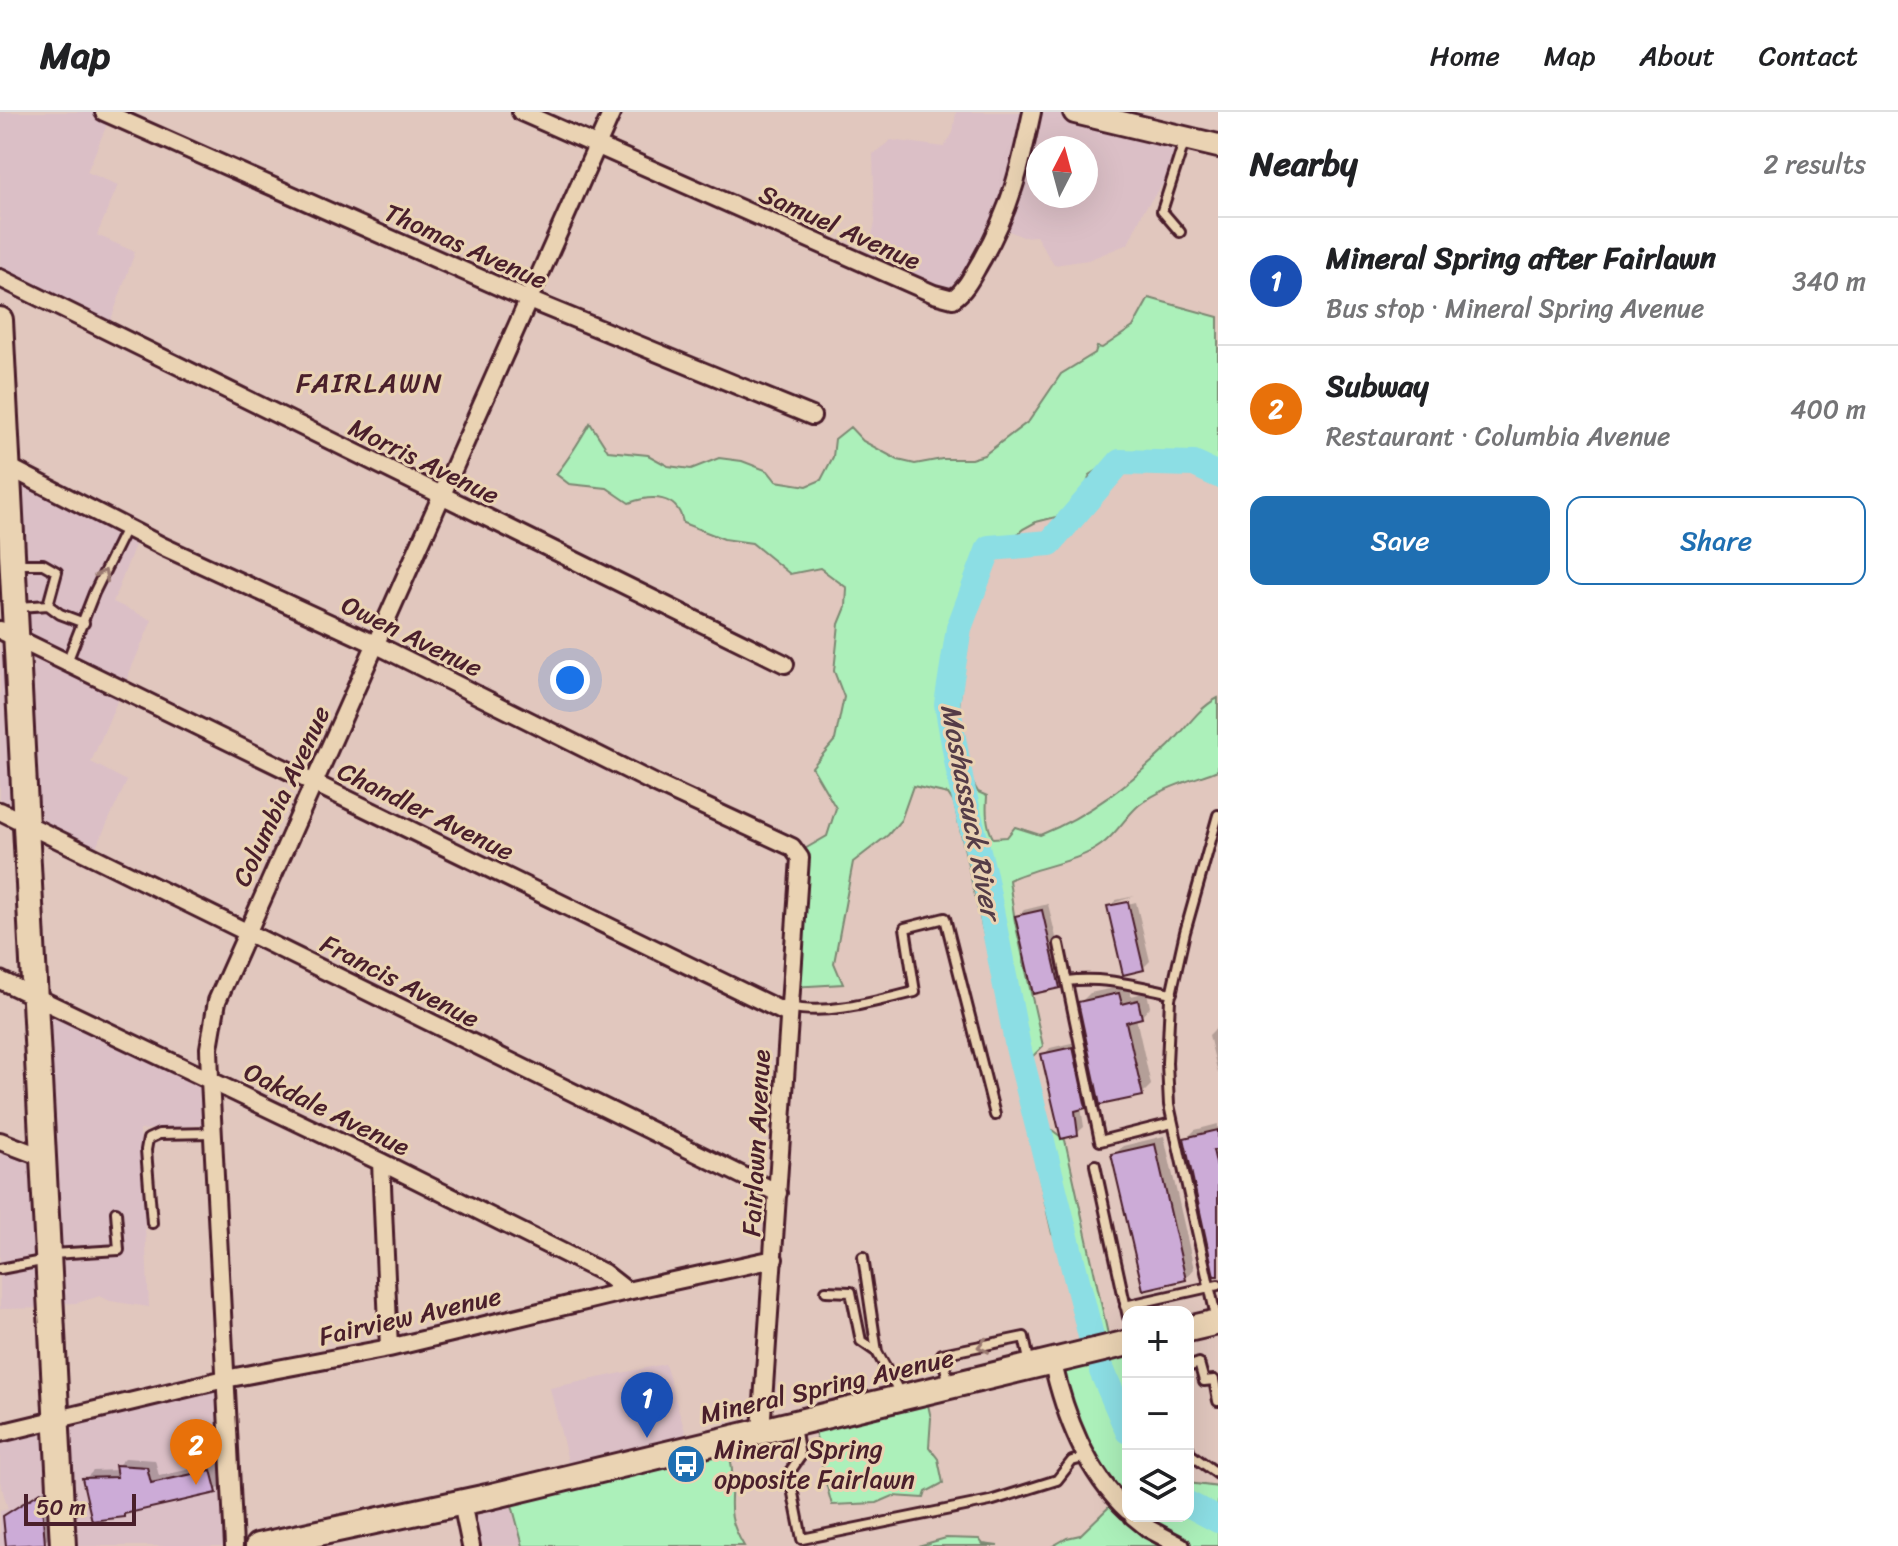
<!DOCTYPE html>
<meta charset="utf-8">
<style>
:root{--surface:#fff;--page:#f6f6f6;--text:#202124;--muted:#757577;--line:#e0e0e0;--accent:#1f6fb2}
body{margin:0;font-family:Sriracha,sans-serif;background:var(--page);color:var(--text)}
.controls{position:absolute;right:24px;bottom:24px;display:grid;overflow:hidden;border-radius:16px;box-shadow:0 8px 32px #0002}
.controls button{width:72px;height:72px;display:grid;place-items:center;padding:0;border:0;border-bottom:2px solid var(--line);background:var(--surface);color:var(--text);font:40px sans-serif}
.compass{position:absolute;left:1026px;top:24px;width:72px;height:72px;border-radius:50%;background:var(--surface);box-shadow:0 8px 32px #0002;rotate:6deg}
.scale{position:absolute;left:24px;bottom:20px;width:112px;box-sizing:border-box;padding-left:8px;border:4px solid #4a1f2b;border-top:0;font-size:22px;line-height:28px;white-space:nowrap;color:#4a1f2b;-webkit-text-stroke:6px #ead3b3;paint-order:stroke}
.you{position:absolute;left:570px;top:568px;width:28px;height:28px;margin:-20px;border:6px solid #fff;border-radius:50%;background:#1a73e8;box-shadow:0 0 0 12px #1a73e833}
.badge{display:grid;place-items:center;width:52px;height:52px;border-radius:50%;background:var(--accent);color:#fff;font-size:26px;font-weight:700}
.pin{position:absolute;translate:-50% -66px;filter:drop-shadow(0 2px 4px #0008)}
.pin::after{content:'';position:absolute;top:42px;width:28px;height:24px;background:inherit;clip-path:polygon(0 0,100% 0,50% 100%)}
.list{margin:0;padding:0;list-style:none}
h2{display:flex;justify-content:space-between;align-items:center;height:104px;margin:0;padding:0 32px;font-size:34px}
h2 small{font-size:26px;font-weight:400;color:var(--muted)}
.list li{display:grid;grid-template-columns:52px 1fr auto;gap:24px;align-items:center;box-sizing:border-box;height:128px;padding:0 32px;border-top:2px solid var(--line)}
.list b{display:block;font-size:30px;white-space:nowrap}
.list p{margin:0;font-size:26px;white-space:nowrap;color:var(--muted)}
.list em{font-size:26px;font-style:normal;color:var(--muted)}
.actions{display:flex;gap:16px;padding:24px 32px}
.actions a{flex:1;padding:18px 0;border:2px solid var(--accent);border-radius:16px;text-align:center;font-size:28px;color:var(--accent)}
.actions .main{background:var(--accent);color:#fff}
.icon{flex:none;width:44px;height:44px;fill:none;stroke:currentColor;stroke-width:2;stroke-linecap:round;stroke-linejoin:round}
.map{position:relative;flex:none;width:1218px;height:1434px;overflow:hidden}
header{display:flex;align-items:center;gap:48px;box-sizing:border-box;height:112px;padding:0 40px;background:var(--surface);border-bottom:2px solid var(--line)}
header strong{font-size:38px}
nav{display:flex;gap:44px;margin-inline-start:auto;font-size:28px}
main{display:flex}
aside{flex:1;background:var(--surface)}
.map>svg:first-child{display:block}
.built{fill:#dbbfc6;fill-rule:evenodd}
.green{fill:#acf0ba;stroke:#7b8872;stroke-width:2}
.shadow{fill:#0003}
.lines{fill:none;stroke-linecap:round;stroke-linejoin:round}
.river{stroke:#8cdee4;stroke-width:26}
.building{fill:#ccabd7;stroke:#4a1f2b;stroke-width:2}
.service-casing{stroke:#4a1f2b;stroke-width:14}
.minor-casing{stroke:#4a1f2b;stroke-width:22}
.secondary-casing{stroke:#4a1f2b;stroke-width:28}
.primary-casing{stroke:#4a1f2b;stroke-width:30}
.service{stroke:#ead3b3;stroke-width:8}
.minor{stroke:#ead3b3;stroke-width:16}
.secondary{stroke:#ead3b3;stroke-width:22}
.primary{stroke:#ead3b3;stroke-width:24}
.oneway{stroke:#9a796f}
.labels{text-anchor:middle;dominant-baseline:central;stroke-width:6;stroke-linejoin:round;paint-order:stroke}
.street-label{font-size:26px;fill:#4a1f2b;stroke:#ead3b3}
.poi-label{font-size:26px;fill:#4a1f2b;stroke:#ead3b3;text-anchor:start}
.neighbourhood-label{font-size:28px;letter-spacing:2px;fill:#4a1f2b;stroke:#ead3b3}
.water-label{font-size:28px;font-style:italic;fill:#543c47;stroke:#ead3b3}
</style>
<header>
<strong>Map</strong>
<nav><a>Home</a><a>Map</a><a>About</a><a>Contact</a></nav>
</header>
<main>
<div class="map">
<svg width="1218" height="1434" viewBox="0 0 1218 1434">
<rect width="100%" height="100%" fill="#e1c7be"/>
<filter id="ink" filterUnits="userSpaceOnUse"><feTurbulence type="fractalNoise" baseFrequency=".0125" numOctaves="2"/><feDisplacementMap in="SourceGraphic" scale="16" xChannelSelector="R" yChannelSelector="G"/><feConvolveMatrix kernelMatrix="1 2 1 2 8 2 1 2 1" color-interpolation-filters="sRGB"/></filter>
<g filter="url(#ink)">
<!-- built -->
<path class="built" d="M0,0H110L111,3L87,60L118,73L97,123L135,140L106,222L0,171Z
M956,0H1062L1178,28L1169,64L1144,98L1128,132L1088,148L1054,153L1036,124L1023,125L1002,116L949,190L865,152L875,111L873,42L891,28L944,35L953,21ZM1038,36H1086V84H1038Z
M0,353L138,425L113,490L152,508L91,650L127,669L92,744L0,700Z
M37,892L201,965L213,1012L140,1018L149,1195L110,1189L100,1184L77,1191L54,1192L49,1196L0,1197V1031L41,1050Z
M665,1252L689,1333L571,1362L550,1276Z
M220,1272L235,1434H0V1399L8,1397L0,1369V1322Z
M508,1378L523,1434H472L467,1387Z"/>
<!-- green -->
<path class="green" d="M1149,186L1218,205V350L1128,339L1090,363L1076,400L1036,410L1023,417L993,443L971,490L956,621L965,657L978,680L987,684C986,699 986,713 993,726L1007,725L1015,715L1040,723C1090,703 1130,671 1169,634C1185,618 1198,596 1218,586V658C1192,668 1161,676 1139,693C1125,705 1116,723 1101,733C1077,751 1037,754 1009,768L1015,810L1043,934L1027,950L1038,1007L1065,1028L1111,1236L1128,1235V1404H1188V1371L1218,1375V1434H1053L1067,1426L1080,1423L1111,1393L1052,1259L1099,1240L1072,1137L1063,1134L1052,1122L954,691L948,682L913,674L901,708L888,723L853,750L834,851L843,872L792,875L796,742L827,724L836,696L812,655L835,628L844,585L834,559L839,512L846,495L847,476L820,456L790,462L752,431L724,427L683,411C678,382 651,383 629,391L607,376L569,372L556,362C568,349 581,326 590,311L608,339L648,343L668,354L691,357L719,346L742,349L768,359L776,369L807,374L821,368L833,345L835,327L850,315L863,329L898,348L915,352L942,347H971L984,343L1029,309L1061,262L1095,241L1097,235L1102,236L1133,215Z
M926,1284L931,1306L929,1335L938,1347L943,1371L926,1380L924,1386L893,1384L877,1391L832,1393C823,1364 819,1335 812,1306Z
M725,1328C728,1338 732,1349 732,1359C732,1394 725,1402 744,1434H523L508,1378Z
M946,1426L979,1427L983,1432L998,1434H918Z"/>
<!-- shadow -->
<path class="shadow" d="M1135,784L1114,791V795L1136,790L1150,849L1143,856L1109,795L1116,788Z
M1048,792L1066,867L1059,874L1017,805L1024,798Z
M1128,873L1131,884L1147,880L1150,895L1141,905L1136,906L1151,973L1142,982L1080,891L1090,881Z
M1218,914V962L1209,923Z
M1080,929L1092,988L1081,995L1084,1015L1077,1021L1044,943L1050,936Z
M1218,1012V1158L1186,1027L1195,1018Z
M1164,1024L1194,1157L1185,1167L1114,1043L1123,1034Z
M125,1346L155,1348L159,1364L219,1351L224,1371L216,1379L128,1399L124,1403L85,1367L93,1359L118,1358L117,1354Z
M50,1373L54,1421L44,1430L8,1434L5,1405L15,1396Z"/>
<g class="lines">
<!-- river -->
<path class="river" d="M1091,1224L1018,935L984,763L961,671L947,592L959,516L989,436L1050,431L1120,350L1194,352L1218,363
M1102,1259L1128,1319
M1188,1392L1218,1408"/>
</g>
<!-- building -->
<path class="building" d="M1128,790L1144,858L1123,863L1107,794Z
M1042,798L1060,876L1033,882L1015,804Z
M1119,881L1122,892L1138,888L1142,906L1126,910L1143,984L1100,993L1078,890Z
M1073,935L1086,996L1075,999L1078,1023L1061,1027L1041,942Z
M1218,1018V1038H1213L1218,1060V1164H1214L1184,1026Z
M1155,1032L1186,1168L1143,1178L1111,1042Z
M115,1353L147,1355L151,1371L211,1358L217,1381L124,1402V1405L92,1409L82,1366L117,1365Z
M41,1380L45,1432L6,1434L3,1404Z"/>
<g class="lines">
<defs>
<path id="service" d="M1180,120L1162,99L1185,27
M17,452H43L57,460L48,493
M19,495L48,493L60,502L84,511
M67,550L94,481L126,416
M1059,832L1100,1029L1172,1011
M1067,869C1103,864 1136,874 1172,881
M789,895C829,904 876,889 915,880L905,816L945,806L995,1003
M1095,1053L1128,1205
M152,1111L146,1038L148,1027L159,1022L212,1021
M52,1142L119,1138L116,1100
M863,1145L877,1240
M0,1157L47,1148
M826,1179L851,1180L861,1229L877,1240L900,1281
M1125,1194L1218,1173
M1217,1209L1169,993L1167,951L1170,887L1185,820L1218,703
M1188,1255L1199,1251L1204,1269L1214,1268L1218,1289
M949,1272L942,1242L1024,1225L1030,1253
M795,1314L800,1345L789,1361L802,1427L990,1389L1057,1368L1072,1349L1087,1345
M1188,1335L1190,1342L1218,1362"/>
<path id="minor" d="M104,0L529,188L812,304
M521,0L934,182L953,187C967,177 973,162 982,147C1011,96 1020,57 1032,0
M0,166L785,552
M1,351L164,435L377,533L656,672L792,735L800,746L761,1319
M0,518L788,902
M0,699L778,1081
M0,868L381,1050L604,1161L627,1179
M0,1029L42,1045
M381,1050L389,1236
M1052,1248C1065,1304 1086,1360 1128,1399
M0,1321L225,1267L389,1236L627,1179L774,1147
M462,1391L471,1434
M1133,1404L1149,1417L1181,1434
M234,1434L210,967L209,936L217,889L612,0"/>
<path id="secondary" d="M1075,0L1218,34"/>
<path id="primary" d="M0,208L63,1434
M1188,1217L1218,1210
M258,1434L492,1384L1128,1231"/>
</defs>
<!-- service casing -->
<use href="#service" class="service-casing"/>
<!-- minor casing -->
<use href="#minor" class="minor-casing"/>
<!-- secondary casing -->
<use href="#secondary" class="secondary-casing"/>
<!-- primary casing -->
<use href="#primary" class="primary-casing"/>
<!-- service -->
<use href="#service" class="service"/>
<!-- minor -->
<use href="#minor" class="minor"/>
<!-- secondary -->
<use href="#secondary" class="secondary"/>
<!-- primary -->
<use href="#primary" class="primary"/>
</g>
<!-- one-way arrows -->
<defs><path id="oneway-chevron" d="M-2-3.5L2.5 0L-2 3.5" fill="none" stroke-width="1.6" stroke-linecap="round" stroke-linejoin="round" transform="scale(2)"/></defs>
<g class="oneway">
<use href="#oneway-chevron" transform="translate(103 463) rotate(-64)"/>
<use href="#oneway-chevron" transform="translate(983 1234) rotate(168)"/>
</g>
</g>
<!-- icons -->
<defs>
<symbol id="bus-disc" viewBox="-11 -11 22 22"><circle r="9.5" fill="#1f6fb2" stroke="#ead3b3"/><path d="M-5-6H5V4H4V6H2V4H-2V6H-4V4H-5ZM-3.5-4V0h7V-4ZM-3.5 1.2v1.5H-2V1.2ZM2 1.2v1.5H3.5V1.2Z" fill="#fff"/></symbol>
</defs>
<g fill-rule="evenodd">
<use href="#bus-disc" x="664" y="1330" width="44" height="44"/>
</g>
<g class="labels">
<!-- street labels -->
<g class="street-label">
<text transform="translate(840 115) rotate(24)">Samuel Avenue</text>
<text transform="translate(466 134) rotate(24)">Thomas Avenue</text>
<text transform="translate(424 349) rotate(26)">Morris Avenue</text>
<text transform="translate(412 524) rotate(26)">Owen Avenue</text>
<text transform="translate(281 684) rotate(-65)">Columbia Avenue</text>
<text transform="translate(426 699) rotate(26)">Chandler Avenue</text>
<text transform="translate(400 869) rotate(27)">Francis Avenue</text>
<text transform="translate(327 997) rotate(26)">Oakdale Avenue</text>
<text transform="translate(756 1031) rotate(-87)">Fairlawn Avenue</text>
<text transform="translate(410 1204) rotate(-13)">Fairview Avenue</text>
<text transform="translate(827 1274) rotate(-13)">Mineral Spring Avenue</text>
</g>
<!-- poi labels -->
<g class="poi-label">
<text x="714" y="1337">Mineral Spring<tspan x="714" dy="30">opposite Fairlawn</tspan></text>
</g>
<!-- neighbourhood labels -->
<g class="neighbourhood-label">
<text x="370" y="270">FAIRLAWN</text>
</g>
<!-- water labels -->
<g class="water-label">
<text transform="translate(971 699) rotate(79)">Moshassuck River</text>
</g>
</g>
</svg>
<div class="controls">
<button>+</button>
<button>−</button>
<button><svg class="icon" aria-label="layers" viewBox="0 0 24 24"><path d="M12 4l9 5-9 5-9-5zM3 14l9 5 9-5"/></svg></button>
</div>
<svg class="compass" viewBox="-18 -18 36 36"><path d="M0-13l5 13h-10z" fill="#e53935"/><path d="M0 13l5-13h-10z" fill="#757577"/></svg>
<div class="scale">50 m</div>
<div class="you"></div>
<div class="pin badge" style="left:647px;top:1326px;background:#1a4fb4">1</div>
<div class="pin badge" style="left:196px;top:1373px;background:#e8710a">2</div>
</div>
<aside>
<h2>Nearby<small>2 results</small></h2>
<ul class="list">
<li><span class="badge" style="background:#1a4fb4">1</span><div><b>Mineral Spring after Fairlawn</b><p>Bus stop · Mineral Spring Avenue</p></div><em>340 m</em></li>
<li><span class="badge" style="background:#e8710a">2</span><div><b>Subway</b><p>Restaurant · Columbia Avenue</p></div><em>400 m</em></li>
</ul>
<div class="actions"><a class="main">Save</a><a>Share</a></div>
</aside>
</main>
